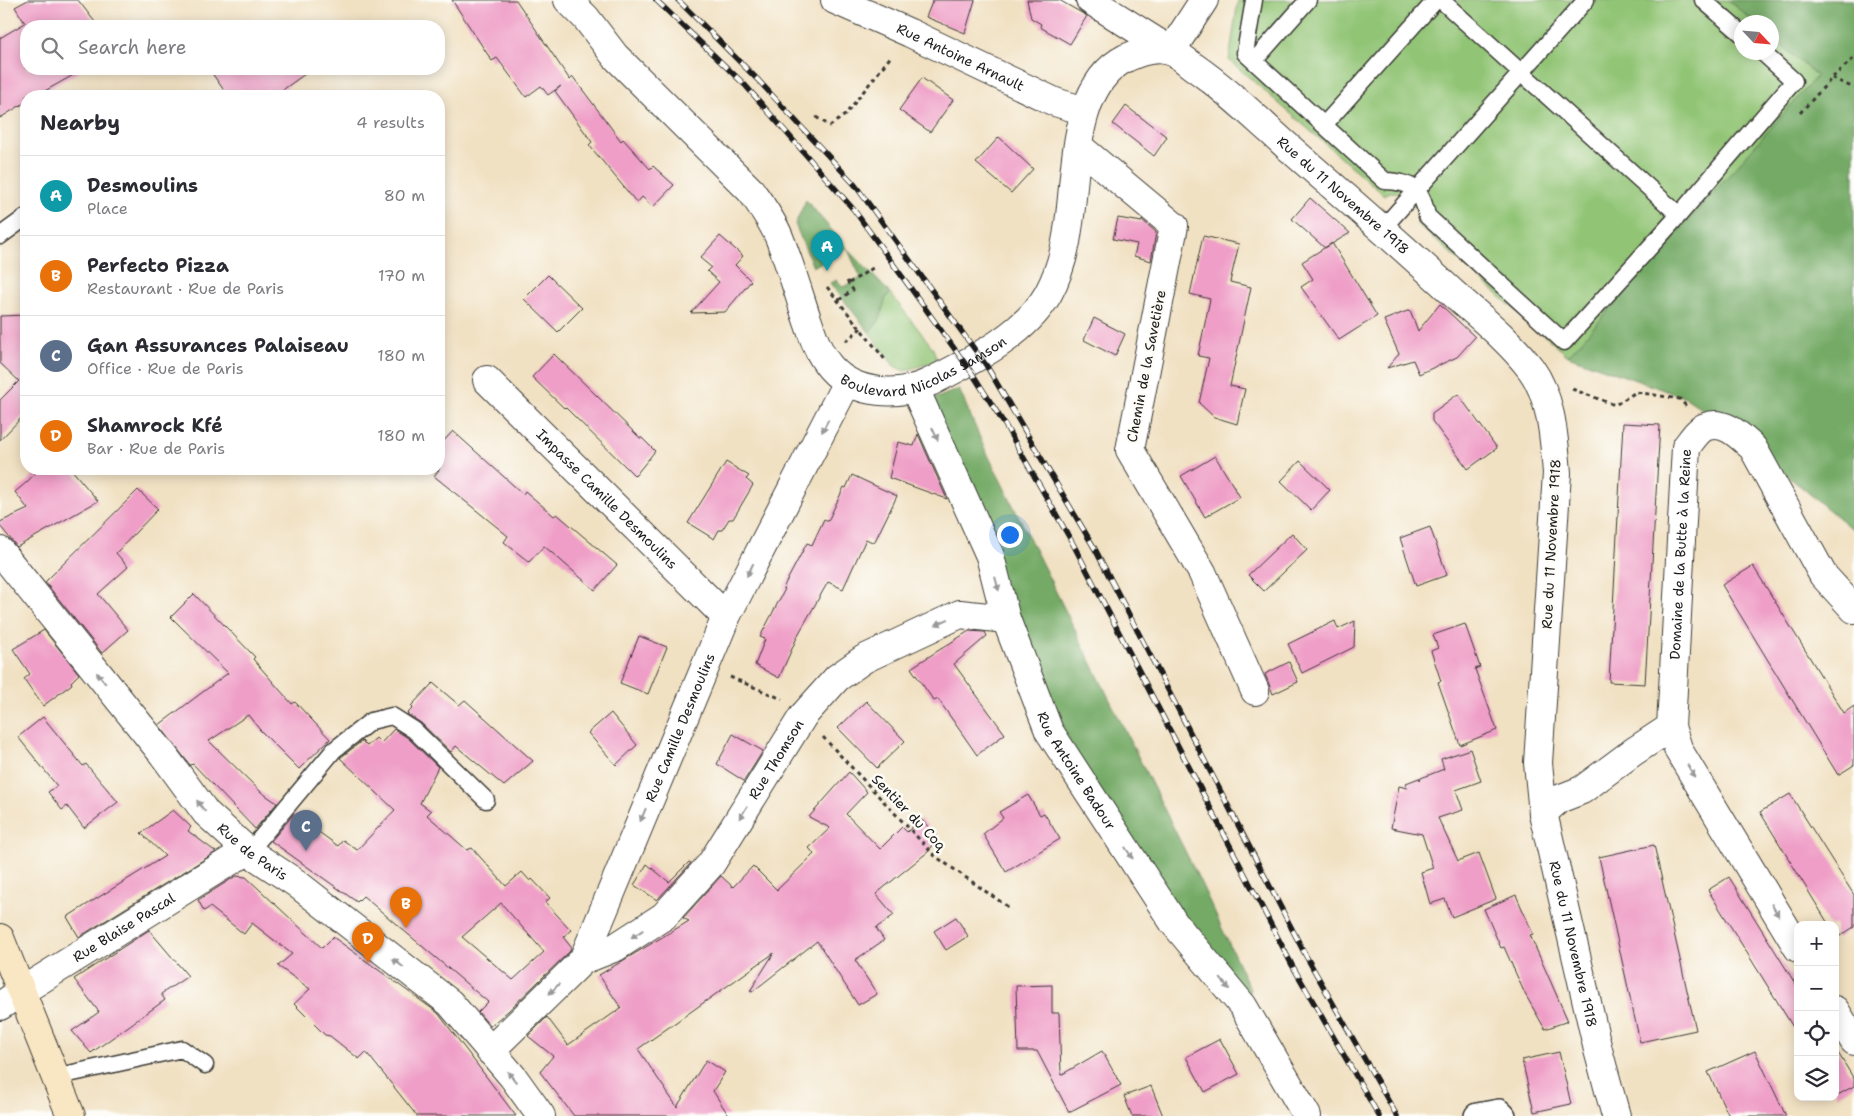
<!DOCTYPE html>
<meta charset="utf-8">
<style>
:root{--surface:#fff;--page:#f7f7f7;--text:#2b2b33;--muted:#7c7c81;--line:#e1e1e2;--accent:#db2777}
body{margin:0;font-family:"Shantell Sans",sans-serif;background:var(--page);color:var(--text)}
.controls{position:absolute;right:15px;bottom:15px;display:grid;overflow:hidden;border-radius:10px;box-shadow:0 2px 12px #0003}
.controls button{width:45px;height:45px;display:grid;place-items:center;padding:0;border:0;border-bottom:1px solid var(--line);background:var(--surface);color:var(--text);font:25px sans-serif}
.compass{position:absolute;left:1734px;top:15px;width:45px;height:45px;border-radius:50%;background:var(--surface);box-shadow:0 2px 12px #0003;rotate:116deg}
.you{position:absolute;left:1009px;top:534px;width:18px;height:18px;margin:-12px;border:4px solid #fff;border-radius:50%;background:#1a73e8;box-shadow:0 0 0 8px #1a73e833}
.badge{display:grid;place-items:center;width:32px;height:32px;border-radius:50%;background:var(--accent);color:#fff;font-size:16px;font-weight:700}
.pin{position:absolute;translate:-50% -41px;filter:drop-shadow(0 1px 2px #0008)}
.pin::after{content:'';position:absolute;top:26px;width:18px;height:15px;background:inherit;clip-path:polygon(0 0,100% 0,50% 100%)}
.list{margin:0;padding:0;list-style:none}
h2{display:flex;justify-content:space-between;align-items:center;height:65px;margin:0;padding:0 20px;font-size:21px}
h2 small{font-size:16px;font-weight:400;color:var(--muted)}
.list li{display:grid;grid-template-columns:32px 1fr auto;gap:15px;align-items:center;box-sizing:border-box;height:80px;padding:0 20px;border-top:1px solid var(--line)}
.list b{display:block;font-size:19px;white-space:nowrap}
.list p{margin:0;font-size:16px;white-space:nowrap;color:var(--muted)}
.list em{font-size:16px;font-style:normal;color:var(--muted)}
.icon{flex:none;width:28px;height:28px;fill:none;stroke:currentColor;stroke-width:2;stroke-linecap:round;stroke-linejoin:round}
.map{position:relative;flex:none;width:1854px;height:1116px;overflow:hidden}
.search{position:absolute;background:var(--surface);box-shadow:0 2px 12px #0003;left:20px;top:20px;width:425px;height:55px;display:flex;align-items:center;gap:12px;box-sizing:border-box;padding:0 18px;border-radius:20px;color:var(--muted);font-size:19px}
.panel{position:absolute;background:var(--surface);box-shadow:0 2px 12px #0003;left:20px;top:90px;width:425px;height:385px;border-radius:20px}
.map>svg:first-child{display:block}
.green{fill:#91c475;stroke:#567048}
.forest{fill:#74aa66;stroke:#486341}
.building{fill:#ef9fc7;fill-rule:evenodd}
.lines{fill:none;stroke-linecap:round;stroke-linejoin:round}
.service-casing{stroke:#3c3a35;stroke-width:19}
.pedestrian-casing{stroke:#3c3a35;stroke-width:28}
.minor-casing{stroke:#3c3a35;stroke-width:30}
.tertiary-casing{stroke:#3c3a35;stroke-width:30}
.secondary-casing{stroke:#3c3a35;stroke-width:30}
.path{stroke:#3c3a35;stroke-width:3;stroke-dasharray:4 4;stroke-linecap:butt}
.service{stroke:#fff;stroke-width:16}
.pedestrian{stroke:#fff;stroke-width:25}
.minor{stroke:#fff;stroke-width:28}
.tertiary{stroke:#fff;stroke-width:28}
.secondary{stroke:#f9e7c3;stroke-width:28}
.rail-casing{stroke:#1c1c1c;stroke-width:5.5}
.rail{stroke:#fdfcf7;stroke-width:4;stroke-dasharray:11;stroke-linecap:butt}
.oneway{fill:#999}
.labels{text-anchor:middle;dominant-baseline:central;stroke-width:5;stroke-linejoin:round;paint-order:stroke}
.street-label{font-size:14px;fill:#1c1c1c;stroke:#fdfcf7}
</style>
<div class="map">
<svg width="1854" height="1116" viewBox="0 0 1854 1116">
<rect width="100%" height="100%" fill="#fdfcf7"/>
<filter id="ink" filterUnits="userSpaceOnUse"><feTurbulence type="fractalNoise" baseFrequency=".02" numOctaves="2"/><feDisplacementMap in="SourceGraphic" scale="10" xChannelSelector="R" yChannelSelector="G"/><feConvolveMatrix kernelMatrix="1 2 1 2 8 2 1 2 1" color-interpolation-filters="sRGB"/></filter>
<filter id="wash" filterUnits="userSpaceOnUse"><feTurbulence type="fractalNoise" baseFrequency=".0096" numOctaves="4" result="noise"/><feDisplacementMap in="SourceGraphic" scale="20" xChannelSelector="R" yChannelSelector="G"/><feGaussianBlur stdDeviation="1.12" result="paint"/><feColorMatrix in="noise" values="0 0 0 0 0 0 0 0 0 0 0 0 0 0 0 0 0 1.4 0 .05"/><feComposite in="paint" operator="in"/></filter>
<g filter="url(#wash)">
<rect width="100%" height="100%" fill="#f1e1c3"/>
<!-- green -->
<path class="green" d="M1238,0H1728L1754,22H1742V52H1772V37L1817,76L1568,356L1416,223L1419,220C1419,206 1398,184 1384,195L1229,60Z
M890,293L933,348L937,361L904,371L894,366L869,332L879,321L886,298Z"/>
<!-- forest -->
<path class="forest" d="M1728,0H1854V529L1848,526L1738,434L1686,398L1568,356L1817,76L1772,37V22H1754Z
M806,200L846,247L890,293L886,298L879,321L869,332L830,283L837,280L843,287L861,278L847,248L813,267L795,224Z
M959,389L984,447L1200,881L1250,989L1246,1000L1182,923L1055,724L934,399Z"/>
<g id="blocks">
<!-- building -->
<path class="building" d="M28,0H78L98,26H26V69H84L36,96H26V102L0,118V38L25,23L15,7Z
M452,0H516L570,80L573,77L621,141L623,139L650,169L653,166L674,185L653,207L642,197L637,203L589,145L592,142L555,91L561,86L548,95L541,86L526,97L497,58L492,61Z
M933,0H975L965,33L926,17Z
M1027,0H1059L1087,16L1070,44L1040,27L1041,24L1031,18Z
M209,69H312L274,96H228Z
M922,78L953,100L930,132L899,110Z
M1126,106L1167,137L1154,156L1113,124Z
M999,137L1033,169L1011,193L976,163Z
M1310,198L1350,233L1325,248L1292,219Z
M1118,218L1142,222V220L1156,232L1151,261L1134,256L1137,244L1113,239Z
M720,236L743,256L735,265L751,281L725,312L691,313L719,282L707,271L711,267L700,258Z
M1203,236L1239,244L1230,282L1251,287L1230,386L1245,389L1237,424L1214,417L1199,403L1209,358L1198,356L1210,299L1190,294Z
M1332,243L1377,316L1339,340L1301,287L1313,279L1302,262Z
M548,275L582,308L558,332L524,299Z
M1440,304L1475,337L1457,357L1419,374L1413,360L1387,368L1399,354L1384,320L1410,310L1418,331Z
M26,315V413L0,440V400L19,381L0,363V316Z
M1094,318L1125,334L1115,356L1084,340Z
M554,354L640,438H642L655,451L635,476L565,407L564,408L532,377Z
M1458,394L1497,448L1468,469L1432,421V413Z
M1623,423L1660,425L1645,684L1609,682Z
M453,431L523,494L525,491L554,516L557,514L617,565L595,590L544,546L529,562L504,542L508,536L434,476L439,470V446Z
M918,434L947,499L889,478L898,442L914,446Z
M1215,456L1240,497L1205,517L1181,476Z
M1300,461L1330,490L1311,510L1281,481Z
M726,462L749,476L746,479L753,485L733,519H729L722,530H719L714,539L688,523Z
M39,469H71L98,501L17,547L0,526V522L28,509L15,492L27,482Z
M852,475L897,496L874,543L866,539L843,589L828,582L799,633L779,678L755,665L765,639L760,637L785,589L783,588L807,543L812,545L824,519L828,521L844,487L846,488Z
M138,490L158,509L116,553L128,567L98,594L128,630L102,653L45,582Z
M1430,527L1447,575L1416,586L1400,538Z
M1292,533L1307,550L1264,591L1248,575Z
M1753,566L1844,713L1854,706V765L1838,775L1722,585Z
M194,594L255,657L253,659L292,704L295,702L330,739L299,769L260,730L248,715L209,741L261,792L277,803L255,829L193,764L190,765L159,725L228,673L171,617Z
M1335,621L1338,629L1355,621L1354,647L1302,673L1288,644Z
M1465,624L1480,667L1475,669L1497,730L1460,745L1438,682L1441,681L1431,651L1438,648L1433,635Z
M44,630L79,674L71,682L72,684L43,706L24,679L30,674L13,649Z
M969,631L985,632L987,636L954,664L1005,734L977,755L938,699L934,701L911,668Z
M639,636L667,647L648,694L620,683Z
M1289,662L1298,682L1273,694L1265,674Z
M433,683L459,705L465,700L533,761L504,786L456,746L451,752L421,723L407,714L413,708L411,706Z
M866,701L905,741L877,768L838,728Z
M611,713L637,745L616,765L588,733Z
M43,717L83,766L86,764L118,802L84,828L67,806L62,810L48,792L57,786L18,737Z
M394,729L408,738L438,767L420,803L431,811L427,815L467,850L472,848L506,886L522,872L530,881L532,879L550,898L545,902L571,930L563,937L571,947L570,951L508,1011L490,1026L478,1012L488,1002L363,896L357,902L271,841L294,814L338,846L343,840L357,850L395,810L340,758L362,741L367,746L376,738L381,743ZM501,903L544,952L513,980L462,937Z
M733,734L763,751L744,781L717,764Z
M1470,749L1481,781L1456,790L1463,810L1438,818L1458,861L1479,853L1496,899L1452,917L1445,899L1430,904L1421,872L1433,868L1422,834L1391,828L1399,786L1407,788L1406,783L1419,778L1420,781L1421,778L1444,769L1441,759Z
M849,772L867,792L846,814L880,849L902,827L907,832L921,819L936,835L929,851L876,894L894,915L876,928L884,940L855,960L877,994L858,1005L817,941L752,992L750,991L774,953L638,1049L677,1107L706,1060L725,1072L713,1091L729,1116H574L540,1072L553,1056L528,1036L547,1017L568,1045L621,1008L599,975L689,921L683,918L721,876L733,887L753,866L777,890L814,854L809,848L830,828L809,817Z
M1790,794L1854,895V927L1837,938L1835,935V925H1829L1760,812Z
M1028,795L1040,815L1044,813L1060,839L1006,872L983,834L1003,818L999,812Z
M173,810L191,827L188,831L216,852L79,937L67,917L165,856L141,833Z
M1654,845L1696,1030L1640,1042L1599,857Z
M689,862L691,863L657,900L634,885L647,864L669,882Z
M236,876L246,877L322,948L333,937L438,1013L516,1116H417L366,1052L359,1059L330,1036L325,1035L294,1004L310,989L278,966L292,954L252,923L244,934L210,907L204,911L198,900Z
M1729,877L1798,988V1035L1708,890Z
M1516,895L1533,934L1530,935L1568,1021L1545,1029L1525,994L1504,947L1501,948L1484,909Z
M956,917L968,936L946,950L934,931Z
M149,930L188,976L161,994L165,1000L91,1053L72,1031L99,1012L74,979Z
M1052,985V1013H1059L1061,1075L1102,1051L1121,1085L1069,1112L1037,1051H1018L1016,986Z
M1220,1039L1239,1074L1205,1092L1186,1057Z
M1835,1048L1854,1079V1086L1836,1096Z
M1755,1051L1786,1116H1729L1708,1072Z
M1559,1052L1571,1104L1534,1112L1522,1060Z
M1151,1086L1163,1116H1132L1124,1096Z"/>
</g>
</g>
<g filter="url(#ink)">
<use href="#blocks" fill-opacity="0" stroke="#3c3a35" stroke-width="1"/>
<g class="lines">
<defs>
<path id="service" d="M1254,0L1245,53L1385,181C1413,182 1422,189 1427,216L1564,342L1679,215L1794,81L1762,52
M1441,0L1679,215
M1703,0L1742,34
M1254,61L1308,0
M1324,125L1436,0
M1382,229L1586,0
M0,236L26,217
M249,852L334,750L371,721L392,716L414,730L486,800
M55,1077L182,1049L205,1065"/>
<path id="pedestrian" d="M1477,1116L1499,1112L1503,1116"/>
<g id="minor">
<path id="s1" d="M835,0L910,33L1055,102L1085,111"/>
<path d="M1090,0L1171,51L1204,0"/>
<path d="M1078,146L1174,226L1130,450L1202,572L1255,691"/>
<path id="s2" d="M487,380L726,617"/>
<path id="s3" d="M915,389L990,556L1006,619L1049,731L1174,923L1243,1006L1307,1116"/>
<path id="s4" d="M0,551L162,753L206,813L249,852L296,883L450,1003L513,1077L541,1116"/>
<path d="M1671,727L1679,751L1798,948"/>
<path id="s5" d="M1543,813L1559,799L1582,790L1633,752L1671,727L1686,447C1691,441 1698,430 1705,427C1724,419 1740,436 1753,448L1823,575L1854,609"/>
<path id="s6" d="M583,960L616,947L664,916L711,864L803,716L837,678L864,659L960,614L1006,619"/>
<path id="s7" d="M22,991L235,858L249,852"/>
<path d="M1835,1010L1854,1041"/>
<path id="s8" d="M490,1051L583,960L726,617L847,382"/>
</g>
<g id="tertiary">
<path id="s9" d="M568,0L586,18L615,56L751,191C761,205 772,220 779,237C789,262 797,288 805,313C812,333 817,352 831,368C855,395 899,397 930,382C971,361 1025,335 1048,294C1060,272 1066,248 1069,223C1077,171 1072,85 1126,58C1139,52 1158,46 1172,52C1180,55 1187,62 1194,67C1227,90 1257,119 1287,146C1343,195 1399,243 1454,294C1480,317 1510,341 1531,369C1552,398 1554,438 1557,473L1538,763L1543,813L1598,1050L1616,1116"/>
<path d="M0,1006L22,991"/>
</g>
<path id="secondary" d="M0,938L71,1116"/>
</defs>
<!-- service casing -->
<use href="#service" class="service-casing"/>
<!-- pedestrian casing -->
<use href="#pedestrian" class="pedestrian-casing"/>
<!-- minor casing -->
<use href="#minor" class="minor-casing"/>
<!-- tertiary casing -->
<use href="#tertiary" class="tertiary-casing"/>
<!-- secondary casing -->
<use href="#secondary" class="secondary-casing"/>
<!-- path -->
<path class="path" d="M1832,78L1854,88
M1800,113L1832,78L1854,58
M816,117L830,126L845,115L892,55
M849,283L876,266
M827,287L887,362
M839,300L853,290L847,281
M846,341L861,328
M1572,389L1615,405L1636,392L1680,399L1686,406
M730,677L782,699
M823,737L935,856L1011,909"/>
<!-- service -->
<use href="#service" class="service"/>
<!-- pedestrian -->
<use href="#pedestrian" class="pedestrian"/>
<!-- minor -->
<use href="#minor" class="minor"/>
<!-- tertiary -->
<use href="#tertiary" class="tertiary"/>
<!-- secondary -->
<use href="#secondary" class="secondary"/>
<defs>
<path id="rail" d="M656,0L745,85L854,210L972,373L1005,425L1072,542L1292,965L1379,1116
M678,0L759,81L855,185L986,365L1095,549L1306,956L1397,1116"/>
</defs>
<!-- rail casing -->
<use href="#rail" class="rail-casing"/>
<!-- rail -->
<use href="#rail" class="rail"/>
</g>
<!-- one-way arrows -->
<defs><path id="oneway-solid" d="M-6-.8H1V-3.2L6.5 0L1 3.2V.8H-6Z" transform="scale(1.25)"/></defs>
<g class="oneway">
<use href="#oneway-solid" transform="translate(825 426) rotate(117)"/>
<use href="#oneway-solid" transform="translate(935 434) rotate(66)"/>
<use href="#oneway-solid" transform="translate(750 570) rotate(117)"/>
<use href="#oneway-solid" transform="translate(997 584) rotate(75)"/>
<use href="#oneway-solid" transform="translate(942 622) rotate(155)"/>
<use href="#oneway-solid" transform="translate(101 678) rotate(-129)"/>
<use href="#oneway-solid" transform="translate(1691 771) rotate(59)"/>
<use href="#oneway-solid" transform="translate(201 806) rotate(-127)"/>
<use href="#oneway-solid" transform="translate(743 813) rotate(122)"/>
<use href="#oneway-solid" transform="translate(643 815) rotate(113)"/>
<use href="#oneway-solid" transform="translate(1129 853) rotate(57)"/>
<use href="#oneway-solid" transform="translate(1775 910) rotate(59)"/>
<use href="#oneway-solid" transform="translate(637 934) rotate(147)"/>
<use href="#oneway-solid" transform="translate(398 963) rotate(-142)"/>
<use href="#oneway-solid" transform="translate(1225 984) rotate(51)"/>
<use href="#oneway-solid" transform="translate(554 989) rotate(135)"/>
<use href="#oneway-solid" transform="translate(512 1077) rotate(-129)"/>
</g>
</g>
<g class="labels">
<!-- street labels -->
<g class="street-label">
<text stroke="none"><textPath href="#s1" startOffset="138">Rue Antoine Arnault</textPath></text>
<text stroke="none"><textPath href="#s9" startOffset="1244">Rue du 11 Novembre 1918</textPath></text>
<text stroke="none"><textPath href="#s9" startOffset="564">Boulevard Nicolas Samson</textPath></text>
<text transform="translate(1146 366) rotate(-79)">Chemin de la Savetière</text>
<text stroke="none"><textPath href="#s2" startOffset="169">Impasse Camille Desmoulins</textPath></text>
<text transform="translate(1551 544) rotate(-87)">Rue du 11 Novembre 1918</text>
<text stroke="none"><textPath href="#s5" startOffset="328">Domaine de la Butte à la Reine</textPath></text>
<text stroke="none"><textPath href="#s8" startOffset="382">Rue Camille Desmoulins</textPath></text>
<text stroke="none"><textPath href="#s6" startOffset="286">Rue Thomson</textPath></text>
<text stroke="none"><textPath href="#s3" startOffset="416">Rue Antoine Badour</textPath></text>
<text transform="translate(909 812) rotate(46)">Sentier du Coq</text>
<text stroke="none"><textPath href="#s4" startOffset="394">Rue de Paris</textPath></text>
<text stroke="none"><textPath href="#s7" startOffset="120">Rue Blaise Pascal</textPath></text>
<text stroke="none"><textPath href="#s9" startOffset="2084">Rue du 11 Novembre 1918</textPath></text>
</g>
</g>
</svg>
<div class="controls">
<button>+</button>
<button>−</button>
<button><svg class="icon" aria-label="locate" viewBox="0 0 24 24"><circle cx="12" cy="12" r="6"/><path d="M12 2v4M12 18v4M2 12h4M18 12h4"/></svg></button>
<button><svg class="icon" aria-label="layers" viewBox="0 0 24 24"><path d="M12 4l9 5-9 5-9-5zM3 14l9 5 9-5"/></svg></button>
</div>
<svg class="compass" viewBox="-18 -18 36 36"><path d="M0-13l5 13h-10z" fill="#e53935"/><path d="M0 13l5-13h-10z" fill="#7c7c81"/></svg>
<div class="you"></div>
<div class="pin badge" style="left:827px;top:271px;background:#0f9aa8">A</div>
<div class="pin badge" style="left:406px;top:928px;background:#e8710a">B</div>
<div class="pin badge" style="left:306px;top:851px;background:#5c6f8a">C</div>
<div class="pin badge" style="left:368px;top:963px;background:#e8710a">D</div>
<div class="search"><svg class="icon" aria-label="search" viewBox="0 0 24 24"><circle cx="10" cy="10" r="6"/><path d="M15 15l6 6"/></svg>Search here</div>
<section class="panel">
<h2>Nearby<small>4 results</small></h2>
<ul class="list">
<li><span class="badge" style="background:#0f9aa8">A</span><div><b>Desmoulins</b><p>Place</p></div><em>80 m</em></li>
<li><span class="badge" style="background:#e8710a">B</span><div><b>Perfecto Pizza</b><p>Restaurant · Rue de Paris</p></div><em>170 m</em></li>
<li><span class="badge" style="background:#5c6f8a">C</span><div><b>Gan Assurances Palaiseau</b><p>Office · Rue de Paris</p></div><em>180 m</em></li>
<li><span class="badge" style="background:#e8710a">D</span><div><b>Shamrock Kfé</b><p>Bar · Rue de Paris</p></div><em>180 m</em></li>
</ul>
</section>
</div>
